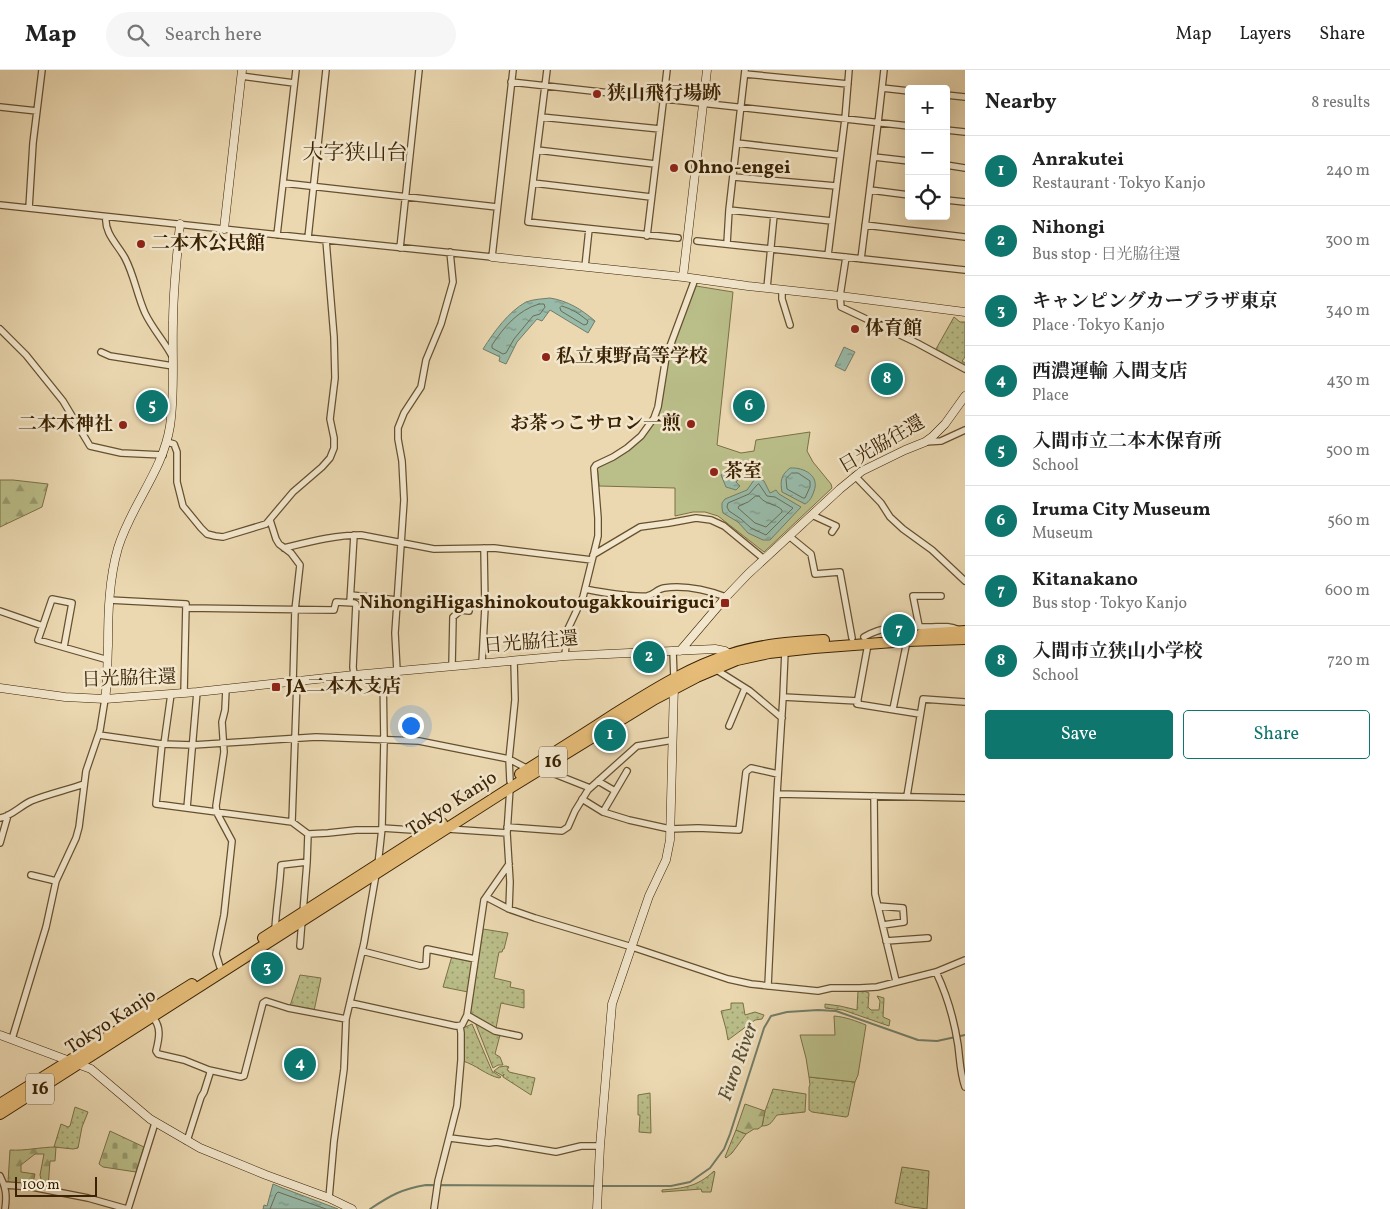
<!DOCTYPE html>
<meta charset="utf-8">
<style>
:root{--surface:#fff;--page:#f6f6f6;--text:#222;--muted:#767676;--line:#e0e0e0;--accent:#0f766e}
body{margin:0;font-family:Vollkorn,"Noto Serif JP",serif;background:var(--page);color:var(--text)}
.controls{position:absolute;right:15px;top:15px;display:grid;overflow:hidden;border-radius:5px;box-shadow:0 5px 20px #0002}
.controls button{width:45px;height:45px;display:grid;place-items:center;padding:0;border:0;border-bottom:1px solid var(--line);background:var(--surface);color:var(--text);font:25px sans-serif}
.scale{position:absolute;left:15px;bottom:12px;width:82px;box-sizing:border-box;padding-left:5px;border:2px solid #3a2203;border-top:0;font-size:14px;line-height:18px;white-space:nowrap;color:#3a2203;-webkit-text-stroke:4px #f2e6cc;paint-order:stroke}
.you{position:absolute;left:410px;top:655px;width:18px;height:18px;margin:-12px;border:4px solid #fff;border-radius:50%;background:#1a73e8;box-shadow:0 0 0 8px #1a73e833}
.badge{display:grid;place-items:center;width:32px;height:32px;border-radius:50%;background:var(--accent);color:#fff;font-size:16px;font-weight:700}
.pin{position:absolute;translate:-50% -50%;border:2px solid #fff;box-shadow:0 1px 5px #0006}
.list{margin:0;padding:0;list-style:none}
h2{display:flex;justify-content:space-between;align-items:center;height:65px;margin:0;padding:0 20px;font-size:21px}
h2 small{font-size:16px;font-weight:400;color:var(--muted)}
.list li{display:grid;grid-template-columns:32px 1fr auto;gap:15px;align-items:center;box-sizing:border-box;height:70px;padding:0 20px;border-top:1px solid var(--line)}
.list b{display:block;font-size:19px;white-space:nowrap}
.list p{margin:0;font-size:16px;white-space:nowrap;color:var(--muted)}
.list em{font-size:16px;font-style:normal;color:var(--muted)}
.actions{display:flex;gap:10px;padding:15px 20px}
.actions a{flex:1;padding:11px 0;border:1px solid var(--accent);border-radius:5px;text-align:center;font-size:18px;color:var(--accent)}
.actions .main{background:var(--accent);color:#fff}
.icon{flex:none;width:28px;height:28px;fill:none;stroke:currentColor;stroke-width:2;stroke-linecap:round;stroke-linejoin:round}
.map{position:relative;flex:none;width:965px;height:1139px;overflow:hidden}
header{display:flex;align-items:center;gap:30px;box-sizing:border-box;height:70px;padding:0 25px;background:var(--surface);border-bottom:1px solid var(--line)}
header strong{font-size:24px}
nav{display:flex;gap:28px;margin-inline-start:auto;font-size:18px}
.search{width:350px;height:45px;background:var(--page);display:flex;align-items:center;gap:12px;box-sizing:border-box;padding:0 18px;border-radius:28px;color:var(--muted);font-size:19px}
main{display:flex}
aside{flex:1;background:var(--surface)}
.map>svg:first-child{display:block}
.grass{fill:url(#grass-dots);stroke:#7a7046}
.forest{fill:url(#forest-firs);stroke:#7a7046}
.cemetery{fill:url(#cemetery-stones);stroke:#7a7046}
.park{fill:#babe89;stroke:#7a7046}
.water{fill:url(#water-ripples);stroke:#727d67}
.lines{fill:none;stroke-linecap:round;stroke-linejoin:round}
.shore{stroke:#696e56;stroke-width:1}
.stream{stroke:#727d67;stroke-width:2}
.street-casing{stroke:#66502e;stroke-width:8}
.secondary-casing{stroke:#3a2203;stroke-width:9}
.highway-casing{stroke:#3a2203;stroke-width:12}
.street{stroke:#f2e6cc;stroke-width:5.5}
.secondary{stroke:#f2e6cc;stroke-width:8}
.highway{stroke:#e6bc78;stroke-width:10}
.poi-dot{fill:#8f2418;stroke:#f2e6cc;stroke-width:2}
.labels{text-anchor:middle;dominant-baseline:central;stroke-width:5;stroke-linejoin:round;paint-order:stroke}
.shield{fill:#f2e6cc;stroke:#715d3f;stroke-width:1}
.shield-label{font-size:18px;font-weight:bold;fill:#3a2203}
.poi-label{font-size:19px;font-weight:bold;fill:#3a2203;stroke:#f2e6cc;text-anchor:start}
.street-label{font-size:19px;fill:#3a2203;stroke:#f2e6cc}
.water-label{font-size:20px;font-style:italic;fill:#565035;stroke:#f2e6cc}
.quarter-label{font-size:21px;fill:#3a2203;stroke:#f2e6cc}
</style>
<header>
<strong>Map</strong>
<div class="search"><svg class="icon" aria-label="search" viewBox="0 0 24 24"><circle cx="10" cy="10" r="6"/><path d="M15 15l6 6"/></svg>Search here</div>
<nav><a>Map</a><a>Layers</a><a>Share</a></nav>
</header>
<main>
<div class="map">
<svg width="965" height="1139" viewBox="0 0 965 1139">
<defs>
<pattern id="grass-dots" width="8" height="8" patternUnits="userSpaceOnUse" patternTransform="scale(1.25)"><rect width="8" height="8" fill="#babe89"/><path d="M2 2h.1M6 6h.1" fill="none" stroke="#989a6e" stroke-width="1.8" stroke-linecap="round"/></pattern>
<pattern id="forest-firs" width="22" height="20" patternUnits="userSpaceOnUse" patternTransform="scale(1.25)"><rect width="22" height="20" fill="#babe89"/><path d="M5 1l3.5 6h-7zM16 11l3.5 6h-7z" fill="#989a6e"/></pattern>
<pattern id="cemetery-stones" width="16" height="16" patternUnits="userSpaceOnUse" patternTransform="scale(1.25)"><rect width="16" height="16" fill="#babe89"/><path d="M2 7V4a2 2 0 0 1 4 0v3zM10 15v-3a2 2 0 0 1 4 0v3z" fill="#989a6e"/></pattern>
<pattern id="water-ripples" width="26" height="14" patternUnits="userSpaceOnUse" patternTransform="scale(1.25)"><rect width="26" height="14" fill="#98baa9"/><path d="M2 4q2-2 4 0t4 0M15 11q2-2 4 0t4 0" fill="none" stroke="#7d9787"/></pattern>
</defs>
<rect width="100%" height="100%" fill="#ebd8b1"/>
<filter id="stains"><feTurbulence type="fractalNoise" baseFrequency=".004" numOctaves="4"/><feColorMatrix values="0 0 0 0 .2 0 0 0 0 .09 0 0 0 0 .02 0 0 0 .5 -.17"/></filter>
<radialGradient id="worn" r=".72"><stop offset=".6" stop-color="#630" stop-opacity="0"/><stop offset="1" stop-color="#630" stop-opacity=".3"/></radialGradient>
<!-- grass -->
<path class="grass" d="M954,247L960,252H965V287L962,291L965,293V296L936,279Z
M483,859L508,863L504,879H503L502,882H499L494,908L511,912L510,917L524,920V938L501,933L496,958L472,946L470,943Z
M452,886L471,889L473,892L468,922L443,917Z
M300,905L321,908L314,941L290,936Z
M858,921H864L869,923L868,937L871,940H879L880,931L877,926L884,928L883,947L890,950L889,956L843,940L825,938V934L840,936L857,940Z
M731,933H743L745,945L755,942L764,945L762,949L755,950L728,970L726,959L721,941L731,939Z
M475,952L493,963L500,965L495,984L500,987L503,995H498L493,998Z
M472,954L492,1001L501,1007L499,1008C486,1005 476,995 463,991V958Z
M506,996L509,997L507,1000H508L509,1002L535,1008L531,1025L503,1007L504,1004L503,1006L494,1001L499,997Z
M809,1007L855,1012L848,1046L846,1047L812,1042L809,1040V1017L810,1015Z
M773,1019L806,1024L805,1042L777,1045C772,1051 771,1056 762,1056L765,1041Z
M650,1023L651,1063L639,1062L640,1045H638V1025Z
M75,1037L88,1042L82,1057L78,1078L73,1079L54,1077L61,1054L68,1057L70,1056Z
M736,1060L746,1064L732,1083L726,1088L725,1087Z
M902,1097L929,1101L927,1139L912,1137L895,1133Z
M714,1101L715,1102L711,1122H702L701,1119L662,1122V1120C684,1118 697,1117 714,1101Z"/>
<!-- forest -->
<path class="forest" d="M0,410H13L48,414L42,437L0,457Z
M745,1034L765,1041L762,1056L758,1059H754L746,1064L736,1060Z
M56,1077L55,1091H50L48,1118L43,1117L40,1105L44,1084H35L21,1095V1102L35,1104L33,1113L29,1115L8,1112L10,1080C25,1081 41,1077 56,1077Z"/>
<!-- cemetery -->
<path class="cemetery" d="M110,1061L144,1077L136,1102L103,1097L99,1094Z"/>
<!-- park -->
<path class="park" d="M696,216L733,222L717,375L741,383L754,381L756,370L810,362L807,381L813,392L831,414L832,418L764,482L718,446L705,442H693L675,446V418L599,416L597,396L613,389L656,349L667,287Z
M834,946C846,947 856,951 866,955L858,1005L855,1012L809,1007L806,988L800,965H835Z"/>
<!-- water -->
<path class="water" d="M550,228C568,231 581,239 595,251L588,263L550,240L542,251L537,249L517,272L506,294L499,291L500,287L483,279C494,262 508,242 526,232C534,229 542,229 550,228Z
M844,277L855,282L845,301L835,296Z
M790,398C804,397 820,406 814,421C812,427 810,431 805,434L782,422C780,411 781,405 790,398Z
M733,400L739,403L741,407L736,412L740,416L736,420L726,417L721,405L725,401Z
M757,408L764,411L770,423L776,420L779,424L801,437L770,470H763L748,463L738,452L723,443L722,438V433L725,429L747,420L754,410Z
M273,1114L280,1117L338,1139H263L264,1135L267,1136Z"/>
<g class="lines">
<!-- shore -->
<path class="shore" d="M539,234H544L545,237L540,244L533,246L514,269L506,283L503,284L492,278V275C504,257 518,240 539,234Z
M562,236C572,239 580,244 588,251L587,254L584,255L561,241L560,238Z
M792,403H798L810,411V417L805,428H803L787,419L786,409Z
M759,414L767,426L775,427L793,438L766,465L751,458L741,449L729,441L727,437L728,433L749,424L757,415Z
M756,426H759C765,435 775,433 782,440V442L766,457L755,453L738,438L739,436L748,432Z
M270,1139L276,1124L278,1122L326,1139"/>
<!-- stream -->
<path class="stream" d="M601,1116H671L690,1112L710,1098L724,1079L730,1064L764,958L771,946L787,942L818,940L836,941L918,970L937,971L965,965
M370,1139C391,1125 402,1119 426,1115L594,1116"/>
<defs>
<path id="street" d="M547,0L528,152L678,168
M745,4L848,14
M241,6L294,13
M511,12L909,56
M882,18L909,21
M946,25L965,27
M0,37L37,41
M541,47L660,59
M946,60L965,62
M737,73L840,85
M537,80L655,94
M874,87L909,91
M946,95L965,98
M734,107L836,116
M283,113L497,137
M533,113L651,127
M870,120L909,125
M946,130L965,132
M0,135L308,168L492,187L513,0
M29,138L33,73L42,0
M729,140L832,151
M106,147C104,163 118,175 125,188C134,205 137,225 145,243C152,258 164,271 172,286
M865,155L965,167
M277,165L296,0
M647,166L667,0
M308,168L326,0
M697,171L965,200
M727,174L729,140L745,0
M400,178L419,0
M828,185L845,49L849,0
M846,187L840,226L841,237L917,273L965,299
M861,189L878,53L884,0
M585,197L589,159
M767,218L774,145
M782,220V229L790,255
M0,259L26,285L63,331L90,376L121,383L163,385
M101,282L110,286L173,296
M167,372L174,374L177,382V412L183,436L201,458L207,464L215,466L223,467L266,454L293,422L322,397L330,388L334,378V368L330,349L335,308L334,267L326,170
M925,372L941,371L965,360
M855,406L881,433L890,447L903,459L932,480L965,511
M812,445L836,456L832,462
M270,450L276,469L279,474L291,483L300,495L295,540L293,612
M789,466L811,484L815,504L840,502L852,568
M284,478C309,472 335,465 361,465L434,479L494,478L592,490
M593,485L640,457L669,453L696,448L711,450L724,456L764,489
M585,519C605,523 627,527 647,526C654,525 657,519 664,518C685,515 707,520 726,527
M351,525L397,530
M109,530L186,534L184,623
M350,532L354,465
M186,538L334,540L336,532L354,533L356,534L353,597L354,605
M0,541L43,556
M919,556L913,526H941
M864,567C885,554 906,557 929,557C940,557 949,555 959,560
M868,574L857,634L920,644
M64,577L72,533L52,529L38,570L108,590
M673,581L674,608
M565,586L567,561L583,527L598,466V448L594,398L596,395L613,387L627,378L641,366L654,348L658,337L666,287L695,209
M482,593L485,537L484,478
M452,596L453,547L461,540L469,541
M715,599L750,621L782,648
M397,601L395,563L404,430L402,391L398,369V358L404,343L421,317L426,290L441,254L453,212L450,182
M783,627L858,631
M893,639L907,571
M729,656L745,618
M99,665L162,674L193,675L316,667L419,671L509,689L528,699
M162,674L156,734L292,752L308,764L328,763L356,760H382
M164,674L171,624
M542,699L590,718
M510,711L509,689L515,630L514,590
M598,711L615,721
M777,724L965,728
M874,726L875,824L896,911
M907,726L923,629L965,632
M582,729L603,742L629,750L670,759L698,758L739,760L746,702L751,698L778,704
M187,738L197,622
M603,742L627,701
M0,748C12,746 20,736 31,731C48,724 67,720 84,714
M292,752L297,611
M507,757L562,761L568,757L575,741L588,720L637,676L673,670
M382,758L428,761
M448,759L507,763
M0,773L8,745
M378,795L382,758L384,671L383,602
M31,805L56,811
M486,827L509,839L535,848L632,877L728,909L751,914L818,921L831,918H860L877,917L936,902L965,890
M878,836L903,838L904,852L883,855
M509,839L510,812L507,763L510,718
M303,842L307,792
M275,860C276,838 280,817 281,795L307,792L308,764
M886,871L928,868
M300,876L302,850
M362,881L420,896L426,895L427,879L475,889
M220,897L216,884L224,845L232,771L217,743L216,736L224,682L222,652L225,640L226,619
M936,902C947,925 954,949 958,975C960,990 960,1003 965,1017
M768,916L777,724L783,627L785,581
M351,933L456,956L462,955L467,945L484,830L509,794
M467,945L495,961L519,966
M152,947C162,956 159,969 156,981L158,984L184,990L209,1000L241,1007L244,1006L263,933L266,931L288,938L346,949
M12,969L46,857L56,811L76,768L79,757L86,701L100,660L105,629
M450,1068L489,1073L496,1072L556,1082L581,1076H600
M187,1071L201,1027L204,1022L210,1003L209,1000
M0,1106C6,1117 7,1126 5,1139
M5,1115L32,1117L88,1128L127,1139
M329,1128L334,1071L344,999L346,949L364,873L376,804
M128,1139L155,1053
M434,1139L438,1111L457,1036L461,990V963L460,956"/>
<path id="secondary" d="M224,159L242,0
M492,187L683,207L748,216L840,226L965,242
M683,207L707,0
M680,581L726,527L748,504L840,419L862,401L905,380L925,372L932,367L945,354L965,326
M0,618L65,627L105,629L197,622L354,605L565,586L715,579L725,581L734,587
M105,629C108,611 107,594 108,576C108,543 109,509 118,478C131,435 163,401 170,356C175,322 172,287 173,253C173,220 177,187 180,154
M0,965L91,999L150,1049L200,1078L266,1105L329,1128L352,1139
M597,1139L600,1076L612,934L649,826L666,790L670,770L674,615"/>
<path id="highway" d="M921,564L965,561
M520,704C552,684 584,664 616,643C653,620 689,597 731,584C761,574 793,572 824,570
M263,868L442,753
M0,1034L192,914
M0,1044L510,718L655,629L697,607L737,590L769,583L814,578L907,571L965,569"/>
</defs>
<!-- street casing -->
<use href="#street" class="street-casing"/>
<!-- secondary casing -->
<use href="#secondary" class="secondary-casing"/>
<!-- highway casing -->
<use href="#highway" class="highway-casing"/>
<!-- street -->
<use href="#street" class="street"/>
<!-- secondary -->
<use href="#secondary" class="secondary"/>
<!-- highway -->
<use href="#highway" class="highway"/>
</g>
<!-- markers -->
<g class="poi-dot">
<circle cx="597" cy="24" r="5"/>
<circle cx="674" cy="98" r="5"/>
<circle cx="141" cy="174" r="5"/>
<circle cx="855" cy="259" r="5"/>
<circle cx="546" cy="287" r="5"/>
<circle cx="691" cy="354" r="5"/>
<circle cx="123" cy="355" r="5"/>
<circle cx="714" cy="402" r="5"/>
<rect x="720" y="528" width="10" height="10" rx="2.5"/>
<rect x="271" y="612" width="10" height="10" rx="2.5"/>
</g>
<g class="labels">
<!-- shield labels -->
<g class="shield">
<rect x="539" y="676.5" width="28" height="31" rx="4"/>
<rect x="26" y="1003.5" width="28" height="31" rx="4"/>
</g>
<g class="shield-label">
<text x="553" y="692">16</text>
<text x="40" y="1019">16</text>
</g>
<!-- poi labels -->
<g class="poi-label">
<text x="607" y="24">狭山飛行場跡</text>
<text x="684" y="98">Ohno-engei</text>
<text x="151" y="174">二本木公民館</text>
<text x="865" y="259">体育館</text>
<text x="556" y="287">私立東野高等学校</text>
<text x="681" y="354" text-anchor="end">お茶っこサロン一煎</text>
<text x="113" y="355" text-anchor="end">二本木神社</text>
<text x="724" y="402">茶室</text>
<text x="715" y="533" text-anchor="end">NihongiHigashinokoutougakkouiriguci</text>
<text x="286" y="617">JA二本木支店</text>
</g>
<!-- street labels -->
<g class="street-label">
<text transform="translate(882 375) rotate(-30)">日光脇往還</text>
<text transform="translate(531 573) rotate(-5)">日光脇往還</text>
<text transform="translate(129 609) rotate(-2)">日光脇往還</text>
<text transform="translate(452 734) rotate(-33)">Tokyo Kanjo</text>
<text transform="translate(111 952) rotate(-33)">Tokyo Kanjo</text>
</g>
<!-- water labels -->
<g class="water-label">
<text transform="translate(739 992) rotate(-70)">Furo River</text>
</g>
<!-- quarter labels -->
<g class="quarter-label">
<text x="355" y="83">大字狭山台</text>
</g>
</g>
<rect width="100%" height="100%" filter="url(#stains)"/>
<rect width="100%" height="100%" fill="url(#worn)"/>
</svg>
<div class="controls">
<button>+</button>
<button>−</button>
<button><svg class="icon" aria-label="locate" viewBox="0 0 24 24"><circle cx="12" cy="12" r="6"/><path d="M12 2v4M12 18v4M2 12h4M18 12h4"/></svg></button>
</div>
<div class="scale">100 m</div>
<div class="you"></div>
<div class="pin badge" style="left:610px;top:665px">1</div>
<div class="pin badge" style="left:649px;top:587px">2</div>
<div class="pin badge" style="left:267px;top:898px">3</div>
<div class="pin badge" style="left:300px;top:994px">4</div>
<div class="pin badge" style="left:152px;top:336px">5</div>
<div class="pin badge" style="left:749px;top:336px">6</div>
<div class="pin badge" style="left:899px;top:560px">7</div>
<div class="pin badge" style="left:887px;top:309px">8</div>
</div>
<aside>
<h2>Nearby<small>8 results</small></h2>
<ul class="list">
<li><span class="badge">1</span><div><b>Anrakutei</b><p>Restaurant · Tokyo Kanjo</p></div><em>240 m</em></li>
<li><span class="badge">2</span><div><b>Nihongi</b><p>Bus stop · 日光脇往還</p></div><em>300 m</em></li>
<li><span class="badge">3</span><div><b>キャンピングカープラザ東京</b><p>Place · Tokyo Kanjo</p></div><em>340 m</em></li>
<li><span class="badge">4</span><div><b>西濃運輸 入間支店</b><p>Place</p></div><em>430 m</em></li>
<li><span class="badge">5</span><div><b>入間市立二本木保育所</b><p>School</p></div><em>500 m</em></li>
<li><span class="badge">6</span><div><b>Iruma City Museum</b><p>Museum</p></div><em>560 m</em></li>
<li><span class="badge">7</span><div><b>Kitanakano</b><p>Bus stop · Tokyo Kanjo</p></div><em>600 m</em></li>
<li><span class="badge">8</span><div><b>入間市立狭山小学校</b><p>School</p></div><em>720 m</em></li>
</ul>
<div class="actions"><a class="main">Save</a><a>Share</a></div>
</aside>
</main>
